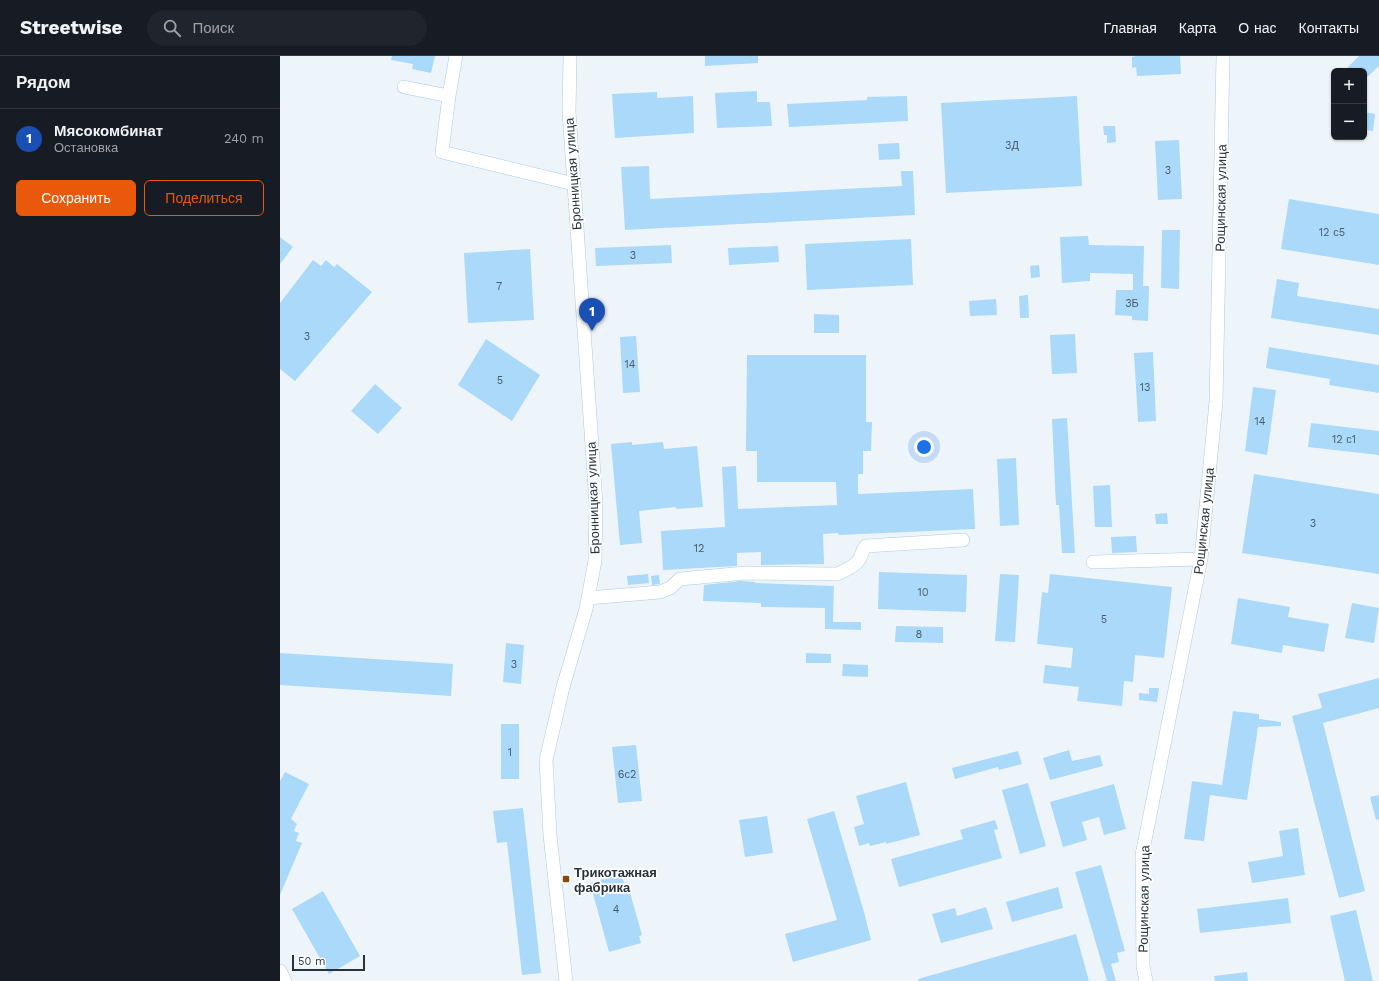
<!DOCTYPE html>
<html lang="ru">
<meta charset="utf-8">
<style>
:root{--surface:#171b24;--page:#20242c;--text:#f1f3f6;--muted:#9ea1a6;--line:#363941;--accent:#ea580c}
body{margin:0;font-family:"Work Sans",sans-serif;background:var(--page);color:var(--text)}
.controls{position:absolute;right:12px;top:12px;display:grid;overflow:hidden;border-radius:6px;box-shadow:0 1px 3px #0004}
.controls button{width:36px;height:36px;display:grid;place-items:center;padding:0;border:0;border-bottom:1px solid var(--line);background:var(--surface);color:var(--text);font:20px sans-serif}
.scale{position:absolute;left:12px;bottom:10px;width:73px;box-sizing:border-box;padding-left:4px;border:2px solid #26333d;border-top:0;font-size:11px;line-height:14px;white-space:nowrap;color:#26333d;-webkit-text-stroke:3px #fff;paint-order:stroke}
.you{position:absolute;left:644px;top:391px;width:14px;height:14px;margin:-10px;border:3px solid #fff;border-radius:50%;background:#1a73e8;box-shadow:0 0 0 6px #1a73e833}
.badge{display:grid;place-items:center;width:26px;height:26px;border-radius:50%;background:var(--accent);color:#fff;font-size:13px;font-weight:700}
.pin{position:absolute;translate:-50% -33px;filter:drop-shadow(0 1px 2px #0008)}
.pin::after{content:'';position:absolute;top:21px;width:14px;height:12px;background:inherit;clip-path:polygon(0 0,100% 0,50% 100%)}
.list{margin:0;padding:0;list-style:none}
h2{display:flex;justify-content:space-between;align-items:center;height:52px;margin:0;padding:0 16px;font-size:17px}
h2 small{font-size:13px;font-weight:400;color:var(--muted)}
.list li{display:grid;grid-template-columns:26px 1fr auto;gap:12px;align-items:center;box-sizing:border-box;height:60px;padding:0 16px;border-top:1px solid var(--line)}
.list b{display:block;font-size:15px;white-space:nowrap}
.list p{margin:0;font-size:13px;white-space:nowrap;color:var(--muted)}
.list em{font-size:13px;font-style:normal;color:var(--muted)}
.actions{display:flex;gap:8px;padding:12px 16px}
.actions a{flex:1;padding:9px 0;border:1px solid var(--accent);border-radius:6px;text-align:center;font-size:14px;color:var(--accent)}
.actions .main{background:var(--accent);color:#fff}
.icon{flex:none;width:22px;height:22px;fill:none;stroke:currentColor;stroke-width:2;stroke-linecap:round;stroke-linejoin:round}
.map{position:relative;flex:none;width:1099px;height:925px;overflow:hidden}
header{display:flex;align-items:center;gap:24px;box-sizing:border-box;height:56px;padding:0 20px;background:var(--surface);border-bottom:1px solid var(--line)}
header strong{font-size:19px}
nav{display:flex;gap:22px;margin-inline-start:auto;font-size:14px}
.search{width:280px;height:36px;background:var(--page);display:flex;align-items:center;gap:10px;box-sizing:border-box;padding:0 14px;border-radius:22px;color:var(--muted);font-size:15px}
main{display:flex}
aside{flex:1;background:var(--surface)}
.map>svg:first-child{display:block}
.building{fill:#abd9f9}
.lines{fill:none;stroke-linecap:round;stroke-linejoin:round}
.minor-casing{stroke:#a9cbe3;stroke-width:14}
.minor{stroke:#fff;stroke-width:13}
.poi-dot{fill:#874a0a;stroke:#fff;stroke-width:1.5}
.labels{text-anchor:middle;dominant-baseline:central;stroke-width:3.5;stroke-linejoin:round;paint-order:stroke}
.number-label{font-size:11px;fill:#475c6c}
.street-label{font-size:13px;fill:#26333d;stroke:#fff}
.poi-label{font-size:13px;font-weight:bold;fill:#26333d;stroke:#fff;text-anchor:start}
</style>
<header>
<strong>Streetwise</strong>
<div class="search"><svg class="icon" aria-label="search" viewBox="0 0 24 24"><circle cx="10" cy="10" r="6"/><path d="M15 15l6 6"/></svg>Поиск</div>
<nav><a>Главная</a><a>Карта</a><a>О нас</a><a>Контакты</a></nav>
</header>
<main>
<aside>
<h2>Рядом<small></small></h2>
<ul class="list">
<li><span class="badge" style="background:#1a4fb4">1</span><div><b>Мясокомбинат</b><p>Остановка</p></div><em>240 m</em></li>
</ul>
<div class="actions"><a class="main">Сохранить</a><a>Поделиться</a></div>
</aside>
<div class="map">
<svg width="1099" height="925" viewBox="0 0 1099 925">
<rect width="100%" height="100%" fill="#eef5fa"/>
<!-- building -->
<path class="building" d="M112,0H155L151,17L132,13L133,8L111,4Z
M425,0H478V7L425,10Z
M856,0H900L901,18L857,20L856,11L852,12V1Z
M1079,0H1099V10L1084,24V15H1064Z
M477,35V46H490L492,70L437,72L435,37Z
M377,36V42L413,40L414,77L335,82L332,38Z
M627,40L628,65L509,71L507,48L587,44V41Z
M797,40L802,130L666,137L661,47Z
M1084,56L1095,58L1093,75L1084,74Z
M823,70H835L836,86L827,87V79H824Z
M899,84L902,143L878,144L875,85Z
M619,87L620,103L599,104L598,88Z
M369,110L370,143L622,130L621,115H633L635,159L345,174L341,111Z
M1009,143L1099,158V209L1001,193Z
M882,174H900L899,233L881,232Z
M808,180L809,189L864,190L863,230H869L868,265L852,264V260L835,259L836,234H853V218L810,217V225L782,227L780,181Z
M0,181L13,191L0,208Z
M631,183L633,229L527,234L525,188Z
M391,189L392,207L316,210L315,192Z
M498,190L499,206L449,209L448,192Z
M250,193L254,264L188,267L184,197Z
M33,204L41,210L46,204L54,211L57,208L92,236L15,325L0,313V247Z
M759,209L760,221L751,222L750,210Z
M997,223L1019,227L1017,240L1099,253V279L991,262Z
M748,239L749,262H740L739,240Z
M716,243L717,259L690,260L689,245Z
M534,258L559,259V277H534Z
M795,278L797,317L772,318L770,279Z
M356,280L360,336L343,337L340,281Z
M206,283L260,319L232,365L178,329Z
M989,291L1099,309V337L1049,329L1050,323L986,312Z
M873,296L876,365L858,366L854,297Z
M467,299H586V366H592L591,395H583V418H578V438L693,433L695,473L559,479L558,477L543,478L544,508L481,509V496L457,497V510L383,514L381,475L445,471L442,411L456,410L458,453L557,449L556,426H477V395H466Z
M95,328L122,352L98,378L71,355Z
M973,331L996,334L987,399L965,395Z
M787,362L795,497H782L779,449H776L772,363Z
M1031,367L1099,375V399L1028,391Z
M352,386V389L383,386L384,393L417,390L423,451L396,453V451L359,455L362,487L340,489L331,388Z
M736,402L739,469L720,470L717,403Z
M974,418L1099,438V518L962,497Z
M830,429L832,471H815L813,430Z
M887,457L888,468H876L875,458Z
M856,480L857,496L832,497L831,481Z
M599,516L687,519L686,556L598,553Z
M368,518L369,527L348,529L347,520Z
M720,518L739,519L735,586L715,585Z
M770,518L892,531L884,602L855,599L853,626L844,625L842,650L797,645L799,631L763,627L765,609L791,612L793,592L757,588L762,536L768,537Z
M379,519L380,528L372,529L371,520Z
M461,525L475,526V527L554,530L553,566H581V574L545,573V552L481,551V547L423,545L424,529Z
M958,542L1010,551L1008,561L1049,568L1044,596L1003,589L1002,597L951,588Z
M1072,547L1099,552L1094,587L1065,582Z
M616,570L663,571V587L615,586Z
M226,587L244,589L241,628L223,626Z
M0,597L173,608L171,640L0,629Z
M526,597L551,598V607H526Z
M563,608L588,609V621L562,620Z
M1099,622V652L1043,667L1085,835L1059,842L1012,660L1042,652L1038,638Z
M869,632H879L877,646L859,644V637L869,638Z
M953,655L979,658V663L1001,666V670L978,671L967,744L930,739L924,785L904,783L912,725L942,729Z
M221,668H239V723H221Z
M356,689L362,745L338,747L332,691Z
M789,694L792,705L820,699L823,710L770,724L763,702Z
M738,695L742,708L719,714L718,711L675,723L672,712Z
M5,716L29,728L11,763L17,768L14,775L19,777L16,785L22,787L0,839V725Z
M626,726L640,779L606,788V786L590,790L589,787L579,790L574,771L584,768L576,740Z
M748,727L766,790L740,798L722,734Z
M834,728L846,773L824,779L819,761L802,766L807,784L783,791L770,746Z
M1099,739V763L1096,764L1090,741Z
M243,752L261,917L242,919L227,786L217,787L213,755Z
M554,755L584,856L591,884L513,906L505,878L557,864L527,763Z
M487,760L493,797L465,801L459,764Z
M715,764L718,773L714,774L722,802L619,831L611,803L683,783L680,774Z
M1018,772L1025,819L972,827L968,806L1003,800L999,775Z
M821,809L845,895L837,897L839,906L831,908L836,925H827L795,816Z
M341,818L344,827L347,826L362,879L359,880L361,887L329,896L310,827Z
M778,831L783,852L732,866L726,846Z
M43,835L80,900L49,918L12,853Z
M1008,842L1011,867L920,877L917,853Z
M706,851L713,873L661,887L652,858L675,852L677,860Z
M1076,854L1093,925H1065L1050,860Z
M796,878L809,925H639L638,923Z
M967,916L968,925H935L934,920Z"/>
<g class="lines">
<defs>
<path id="minor" d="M124,31L169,40L162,96L294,128
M169,40L176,0
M813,506L921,503
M308,542L380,536L390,532L400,523L465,517L557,518C564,515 574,511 579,504C582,499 581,496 586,490L683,484
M0,915L5,925
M286,925L270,779L266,704L283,631L306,553L315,505L316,448L289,56L290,0
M866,925L863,910L862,799L921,503L936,346L943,0"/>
</defs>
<!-- minor casing -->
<use href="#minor" class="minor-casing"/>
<!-- minor -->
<use href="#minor" class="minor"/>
</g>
<!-- markers -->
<rect class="poi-dot" x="282" y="819" width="8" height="8" rx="2"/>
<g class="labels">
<!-- number labels -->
<g class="number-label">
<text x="732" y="89">3Д</text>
<text x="888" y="114">3</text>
<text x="1052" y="176">12 с5</text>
<text x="353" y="199">3</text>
<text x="219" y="230">7</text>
<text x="852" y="247">3Б</text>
<text x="27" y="280">3</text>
<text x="350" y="308">14</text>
<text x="220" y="324">5</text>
<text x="865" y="331">13</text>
<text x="980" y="365">14</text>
<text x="1064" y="383">12 с1</text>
<text x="1033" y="467">3</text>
<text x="419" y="492">12</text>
<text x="643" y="536">10</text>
<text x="824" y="563">5</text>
<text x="639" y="578">8</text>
<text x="234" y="608">3</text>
<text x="230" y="696">1</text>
<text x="347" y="718">6с2</text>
<text x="336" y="853">4</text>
</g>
<!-- street labels -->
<g class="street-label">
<text transform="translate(293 118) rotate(-94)">Бронницкая улица</text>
<text transform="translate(941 142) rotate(-89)">Рощинская улица</text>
<text transform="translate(313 442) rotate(-92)">Бронницкая улица</text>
<text transform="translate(924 465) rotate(-84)">Рощинская улица</text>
<text transform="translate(864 843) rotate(-89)">Рощинская улица</text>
</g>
<!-- poi labels -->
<g class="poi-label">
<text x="294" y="816">Трикотажная<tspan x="294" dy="15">фабрика</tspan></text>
</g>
</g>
</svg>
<div class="controls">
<button>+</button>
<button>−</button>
</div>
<div class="scale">50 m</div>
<div class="you"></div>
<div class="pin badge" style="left:312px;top:275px;background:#1a4fb4">1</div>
</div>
</main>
